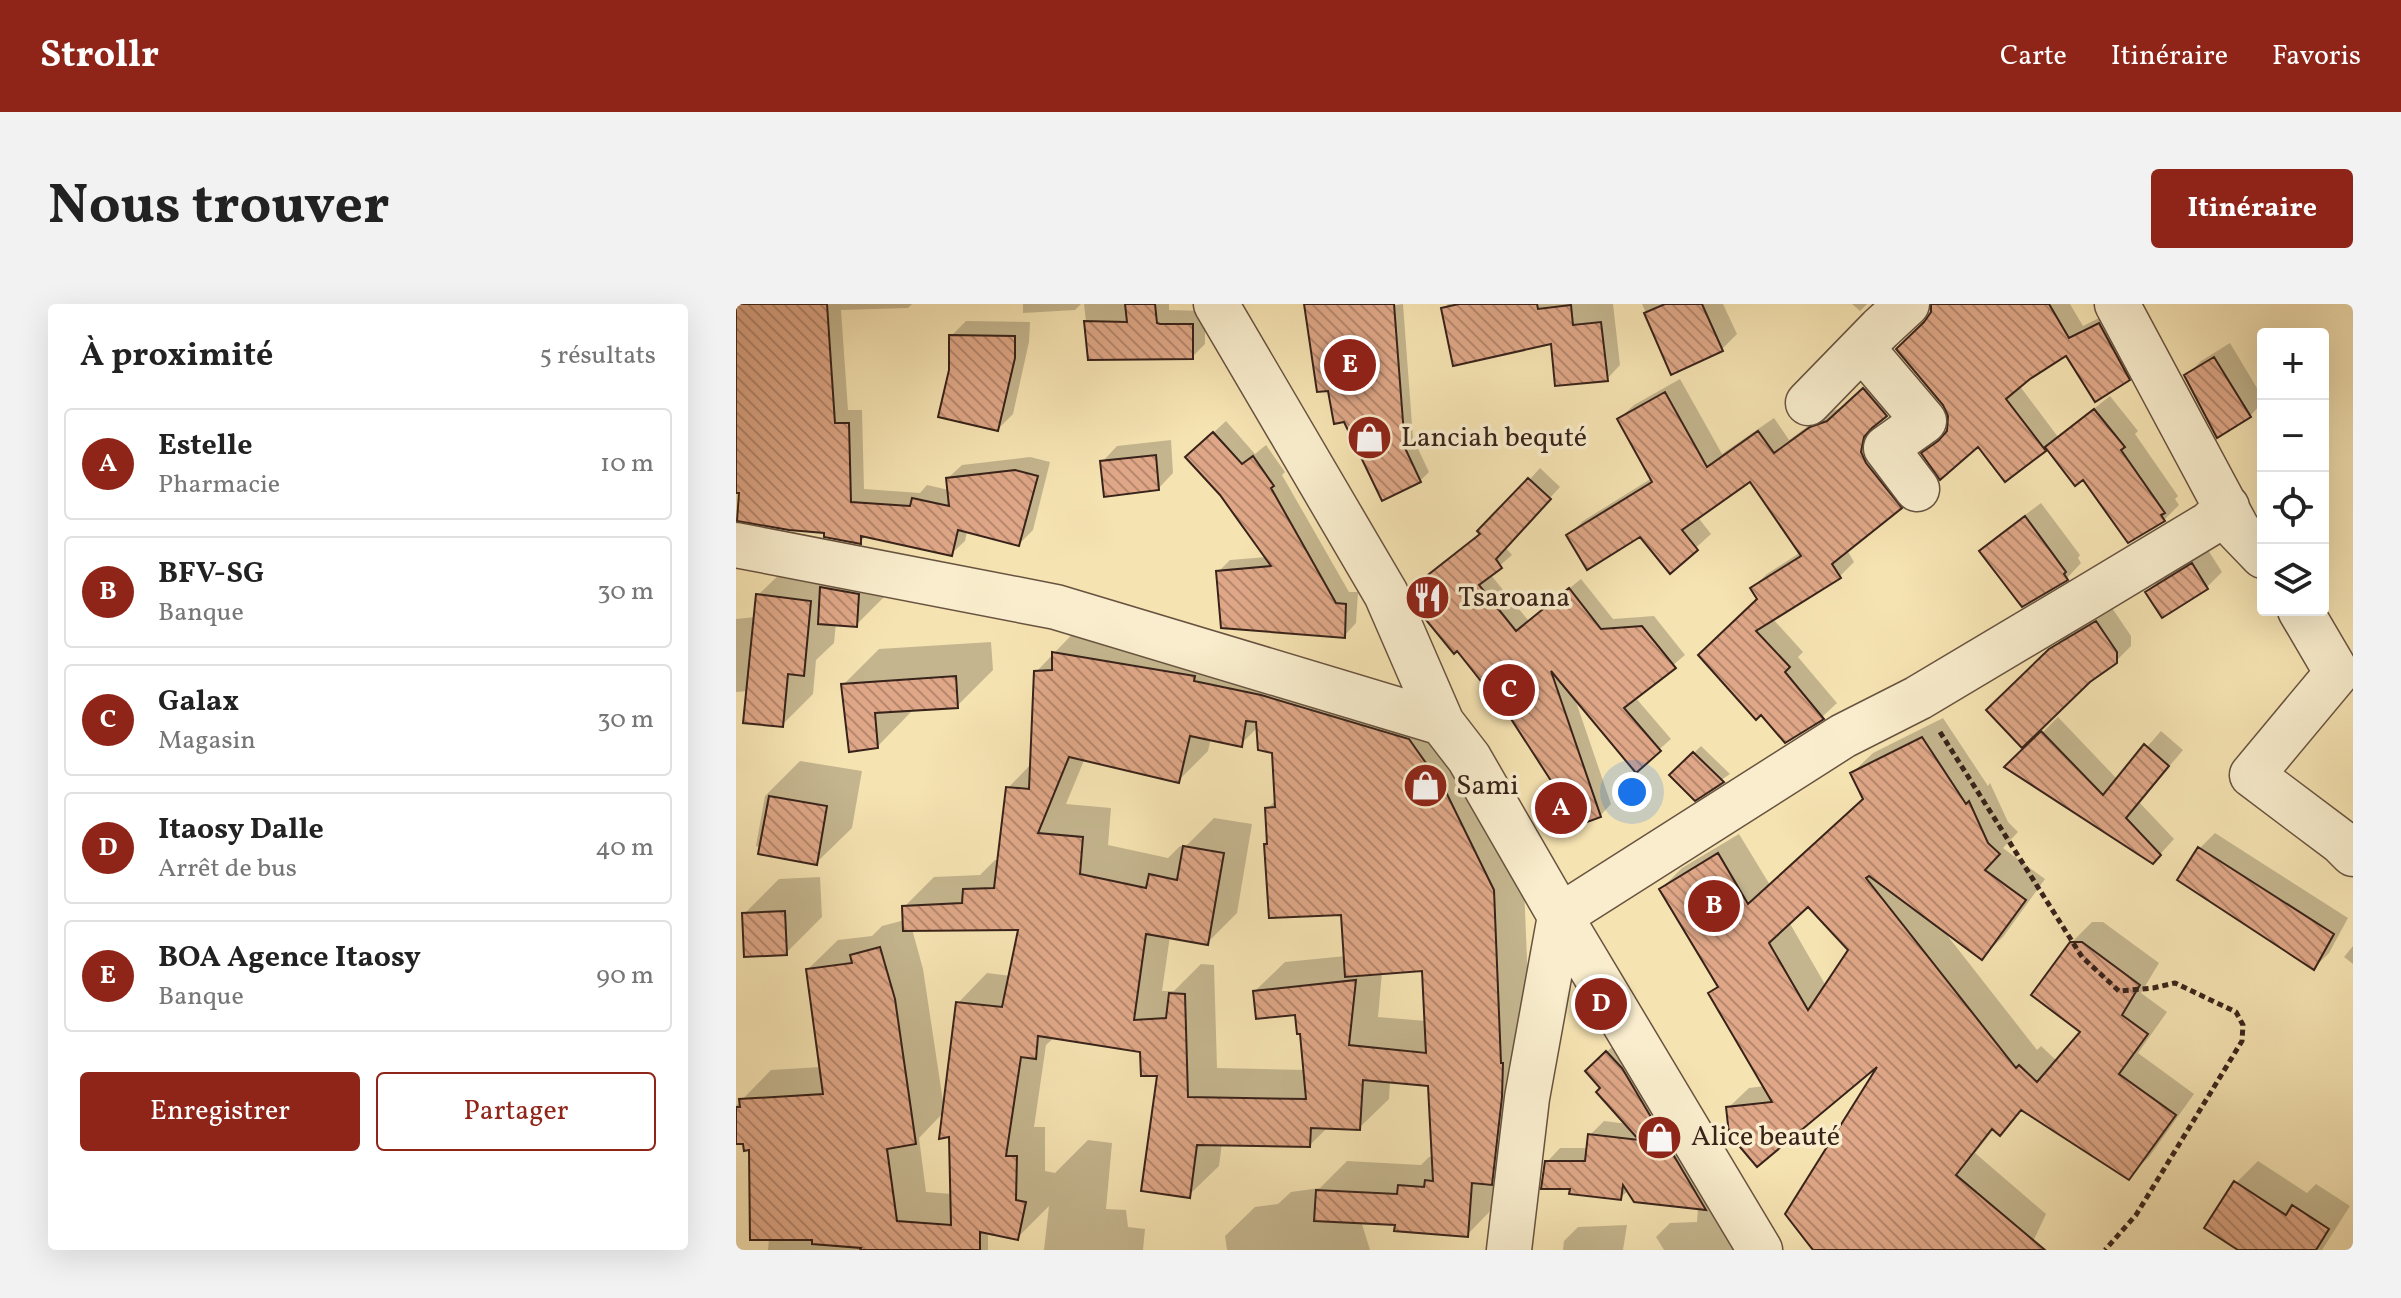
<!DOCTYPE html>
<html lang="fr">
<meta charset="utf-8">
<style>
:root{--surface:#fff;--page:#f2f2f2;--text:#222;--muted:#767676;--line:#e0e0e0;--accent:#8f2418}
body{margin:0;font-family:Vollkorn,serif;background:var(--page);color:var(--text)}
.controls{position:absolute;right:24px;top:24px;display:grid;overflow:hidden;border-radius:8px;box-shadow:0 8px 32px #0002}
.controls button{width:72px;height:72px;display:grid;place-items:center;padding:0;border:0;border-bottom:2px solid var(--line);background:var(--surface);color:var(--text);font:40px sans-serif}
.you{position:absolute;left:896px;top:488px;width:28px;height:28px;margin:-20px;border:6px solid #fff;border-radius:50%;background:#1a73e8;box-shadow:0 0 0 12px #1a73e833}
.badge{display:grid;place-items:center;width:52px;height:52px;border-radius:50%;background:var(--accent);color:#fff;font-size:26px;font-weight:700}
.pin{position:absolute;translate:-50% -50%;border:4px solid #fff;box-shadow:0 2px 8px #0006}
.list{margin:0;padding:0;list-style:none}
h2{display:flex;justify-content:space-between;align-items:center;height:104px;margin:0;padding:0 32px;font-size:34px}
h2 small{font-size:26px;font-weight:400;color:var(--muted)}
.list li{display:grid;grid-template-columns:52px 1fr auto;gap:24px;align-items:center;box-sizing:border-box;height:112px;margin:0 16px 16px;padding:0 16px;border:2px solid var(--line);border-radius:8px}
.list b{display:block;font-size:30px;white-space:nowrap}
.list p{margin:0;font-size:26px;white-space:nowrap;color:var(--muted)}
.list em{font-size:26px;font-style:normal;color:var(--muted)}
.actions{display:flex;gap:16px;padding:24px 32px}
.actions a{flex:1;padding:18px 0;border:2px solid var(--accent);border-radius:8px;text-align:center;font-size:28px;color:var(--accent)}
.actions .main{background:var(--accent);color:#fff}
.icon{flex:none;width:44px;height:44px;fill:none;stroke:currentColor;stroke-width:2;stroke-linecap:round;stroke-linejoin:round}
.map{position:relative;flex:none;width:1617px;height:946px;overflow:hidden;border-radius:8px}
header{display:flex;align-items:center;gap:48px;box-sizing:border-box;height:112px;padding:0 40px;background:var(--accent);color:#fff}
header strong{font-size:38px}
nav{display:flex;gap:44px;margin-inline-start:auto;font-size:28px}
.intro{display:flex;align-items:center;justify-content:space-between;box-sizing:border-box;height:192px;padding:0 48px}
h1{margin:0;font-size:56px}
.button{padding:20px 36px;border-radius:8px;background:var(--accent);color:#fff;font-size:28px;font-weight:700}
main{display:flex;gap:48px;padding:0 48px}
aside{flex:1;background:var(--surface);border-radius:8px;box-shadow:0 8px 32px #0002}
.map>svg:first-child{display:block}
.shadow{fill:#0003;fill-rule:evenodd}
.building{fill:url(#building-back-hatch);stroke:#38231a;stroke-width:2;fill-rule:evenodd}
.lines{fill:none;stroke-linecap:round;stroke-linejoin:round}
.minor-casing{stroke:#685340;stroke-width:47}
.path{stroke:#38231a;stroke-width:5;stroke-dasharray:6 4;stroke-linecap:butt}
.minor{stroke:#f9edcd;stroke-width:44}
.labels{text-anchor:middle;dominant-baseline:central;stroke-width:7;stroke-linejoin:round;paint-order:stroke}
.poi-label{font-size:28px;fill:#38231a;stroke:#f9edcd;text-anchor:start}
</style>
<header>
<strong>Strollr</strong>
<nav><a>Carte</a><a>Itinéraire</a><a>Favoris</a></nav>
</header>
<div class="intro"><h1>Nous trouver</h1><a class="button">Itinéraire</a></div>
<main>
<aside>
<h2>À proximité<small>5 résultats</small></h2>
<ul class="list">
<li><span class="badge">A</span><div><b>Estelle</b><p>Pharmacie</p></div><em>10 m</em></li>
<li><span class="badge">B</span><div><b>BFV-SG</b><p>Banque</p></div><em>30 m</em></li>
<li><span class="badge">C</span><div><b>Galax</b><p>Magasin</p></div><em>30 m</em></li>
<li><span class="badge">D</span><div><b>Itaosy Dalle</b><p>Arrêt de bus</p></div><em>40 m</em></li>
<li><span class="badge">E</span><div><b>BOA Agence Itaosy</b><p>Banque</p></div><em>90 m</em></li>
</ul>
<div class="actions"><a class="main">Enregistrer</a><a>Partager</a></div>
</aside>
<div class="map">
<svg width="1617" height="946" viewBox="0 0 1617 946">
<defs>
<pattern id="building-back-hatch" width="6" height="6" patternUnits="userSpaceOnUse" patternTransform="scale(2)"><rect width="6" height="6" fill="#dfa787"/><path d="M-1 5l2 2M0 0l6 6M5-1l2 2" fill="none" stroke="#b6886e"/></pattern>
</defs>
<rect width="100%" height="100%" fill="#f6e3b2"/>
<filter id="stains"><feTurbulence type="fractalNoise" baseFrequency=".0025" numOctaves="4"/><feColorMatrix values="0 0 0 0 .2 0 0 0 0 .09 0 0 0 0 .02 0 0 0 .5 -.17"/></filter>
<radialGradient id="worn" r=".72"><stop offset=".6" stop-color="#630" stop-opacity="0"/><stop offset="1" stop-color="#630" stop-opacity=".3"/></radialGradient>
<!-- shadow -->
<path class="shadow" d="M0,0H176L172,4L105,6L112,106H126L128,185L184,189L191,181L213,186L212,174L226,161L294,153L314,158L297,226L283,240L231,227L229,237L215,250L131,231L124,238L90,227L6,187H0Z
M287,0H345L339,6L287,9Z
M348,0H433V6L469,7V40L456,53L354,54Z
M570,0H645L647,3L667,0L677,134L693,168L684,177L594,85Z
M712,0H877L884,61L871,75L816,38L707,5Z
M906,0H987L1001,30L986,45L936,68Z
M1116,0H1131L1124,7Z
M1197,0H1334L1347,22L1377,7L1406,62L1392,75L1331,49L1283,81L1322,133L1374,92L1402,127L1399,130L1442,192L1439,195L1443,201L1428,216L1348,173L1311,142L1309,145L1242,140L1188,150L1212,128L1215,112L1191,17L1197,9Z
M230,17L294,18L293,38L277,110L262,125L215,66V32Z
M1494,39L1527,94V98L1514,112L1450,72L1465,57Z
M1143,71L1164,96L1141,117L1139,132L1179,188L1165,203L1111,246L1118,258L1104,272L1036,314L1067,348L1062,353L1101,399L1086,413L1049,437L1025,408L964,351L1023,295L1016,284L1031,270L1065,248L1014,175L961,212L975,230L934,267L904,231L832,232L847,217L916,174L883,115L898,101L944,75L986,150L1038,114L1053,136L1090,109L1108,103Z
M490,117L519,150L530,141L549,168L546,171L613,288H622L620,319L608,332L482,268L494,256L531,253L464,141Z
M435,136L437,169L422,185L366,158L381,142Z
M804,164L824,183L769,243L776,251L754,270L793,317L845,275L877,315L918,312L949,351L899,393L935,435L900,466L838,392L875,500L864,512L806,494L820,481L690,274L745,229Z
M1305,199L1344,251L1342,254L1345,259L1331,274L1246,247L1261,232Z
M1472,246L1486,268L1471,283L1411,288L1426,273Z
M53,261L156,285L120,321L100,319L98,339L80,356L77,390L46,421L12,387L0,388V315L19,313L22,291Z
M1376,304L1395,332V342L1379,358L1253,406L1330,331Z
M347,319L702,406L787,556L794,731L760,901L731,931L661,919L625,917L634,946H491L489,932L519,903L542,900L555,888L584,884L611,857L685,861L693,853H698L694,781L654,777L653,795L623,824L592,823L574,841L486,839L483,862L453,891L424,769L406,746L319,733L310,741L298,823H309V867L319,869L352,836L376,839L370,905L390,906L392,923L409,925L407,946H308L313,902L281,934L252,928V946H32L33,934L15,844L9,838H0V802L35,766L85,763L72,665L102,636L136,632L146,622L169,616L168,603L198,573L244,571L259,556H263L272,484L296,459L300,368ZM522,423L538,447L540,496L531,505L533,538L607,608L610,652L549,658L519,687L561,709L566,728L569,766L481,764L478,661L465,660L438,687H426L434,632L471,639L501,609L516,520L478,514L449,543L444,542L432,554L372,541L375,504L330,500L349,454L442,477L472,447L475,434L505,440ZM285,624L275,672L251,669L222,699L208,804L187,665L176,625ZM688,665L690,717L642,713L646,668ZM208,808L215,831L216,890L190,888L183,834Z
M255,338L257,366L221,402L176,404V407L141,443L107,381L143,345Z
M1322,413L1382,476L1425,427L1447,446L1403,498L1438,535L1417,558L1272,463Z
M1207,414L1252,482L1254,479L1272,518L1282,528L1267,544L1309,575L1267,633L1246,653L1207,626L1301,746L1305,742L1321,757L1346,727L1335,639L1356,618H1367L1423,659L1405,689L1431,708L1402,749L1458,790L1413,853L1392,873L1287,805L1264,830L1258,825L1239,849L1310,910L1293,946H1079L1147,756L1021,860L992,804L1013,784L1029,782L975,689L983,681L925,585L946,564L1003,530L1034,581L1129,494L1116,469L1137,449ZM1072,600L1115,646L1090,682L1053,618Z
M965,442L994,470L959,494L936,471Z
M64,457L126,467L116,524L80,559L20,542L29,492Z
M1479,529L1612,614L1593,649L1578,664L1444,576L1464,544Z
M84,573L86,613L50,649L8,610L43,575Z
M1617,642V660L1608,653Z
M885,735L1016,946H928L920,933L934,919L961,918L962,903L893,886L884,894L836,883L811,858L824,844H853L854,831L868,817L892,820L867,783L865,753Z
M1522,857L1571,889L1580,880L1614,902L1586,946H1505L1500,879Z
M891,921L887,946H827L828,937L842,923Z"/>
<!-- building -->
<path class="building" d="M0,0H91L99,119H113L115,198L174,202L176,194L213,202L210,174L279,166L302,172L283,242L222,226L216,252L125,232V240L88,233V229L53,226L1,217L3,189H0Z
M389,0H419L421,19L424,20H457V55L352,56L348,17L391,18Z
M568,0H658L669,144L685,178L646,197L608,118L598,120L592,87L581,88Z
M723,0H801L802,5L835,1L837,21L865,18L872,77L819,82L815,40L717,62L705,4Z
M929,0H966L987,47L935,71L908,9Z
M1195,0H1313L1333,34L1363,19L1394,76L1359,98L1330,52L1294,75L1270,95L1310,147L1269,178L1242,143L1204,176L1185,149L1202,137L1211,127L1212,112L1207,101L1160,45L1188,18L1195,8Z
M213,31L279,32V54L262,127L202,113L213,66Z
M1478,53L1515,113L1481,134L1448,71Z
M1127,84L1151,112L1136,124L1128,133L1125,148L1130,159L1166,204L1096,260L1105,274L1020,327L1054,363L1049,368L1088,415L1049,439L1025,411L1020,416L962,351L1021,295L1014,284L1065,252L1014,178L946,226L962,246L934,270L904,233L851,266L830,231L916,178L881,115L929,88L971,163L1022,127L1038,149L1074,123L1091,117Z
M1358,105L1389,143L1385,146L1429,209L1425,211L1429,217L1392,239L1347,176L1339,182L1309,143Z
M477,128L506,160L517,152L538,182L535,184L600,299L610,300L609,334L485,324L480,267L535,262L484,191L449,153Z
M420,151L423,186L368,193L364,157Z
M792,174L815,195L760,255L766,264L743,281L780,327L833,284L865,325L906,322L940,364L888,404L925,447L900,469L815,367L865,513L821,529L804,494L821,486L755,384L752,386L721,347L718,350L686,311L677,288L690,277L688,274L744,230L741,227Z
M1289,212L1330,268L1328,270L1332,276L1286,303L1243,247Z
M1456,259L1472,285L1426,314L1409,288Z
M84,283L123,290L121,323L82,320Z
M20,290L75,297L68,372L52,370L47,423L7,419Z
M1360,317L1381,348V359L1354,378L1286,444L1250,406L1313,345Z
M316,348L459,372L458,377L525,391L673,435L709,486L758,586L765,759H767L766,793L756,881L736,879L732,933L658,927L659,921L578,917L580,886L661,890L662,881L688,883L689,876L697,877L692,782L627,776L624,826L575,824L574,843L461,841L454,894L405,887L421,772H405L404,748L302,732L300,755L285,753L270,852H281L280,896L290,898L282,936L244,928V946H124L125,944L76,940V936H14L13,846L8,847L7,840H0V803H4L3,795L87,790L70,665L116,659L114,651L144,643L159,695L180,840L151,845L161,917L215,921L213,833L203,835L220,698L266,703L282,626L167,627L166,602L226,599L227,585L258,584L270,483L293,485L298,367L316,366ZM510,417L520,418L522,446L536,449L539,503L529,504L531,540H528L533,614L605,611L609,673L686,667L690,749L613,741L620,676L517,687L520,715L559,711L561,730H564L570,795L452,793L449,690L433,689L430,714L398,716L410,630L472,641L488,549L447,542L441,576L413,570L410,584L344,570L347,533L302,529L333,453L443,479L454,432L506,443Z
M220,372L222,404L139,409L142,444L113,448L105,380Z
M1305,427L1367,491L1408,440L1433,462L1390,514L1425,551L1417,560L1268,463Z
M1186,433L1230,500L1233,497L1252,539L1264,550L1249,566L1290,596L1246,656L1133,572L1130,574L1280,764L1283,761L1301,778L1344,728L1295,691L1334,638H1346L1404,681L1386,711L1412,730L1383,770L1440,811L1393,876L1285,806L1264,832L1256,825L1220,871L1309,946H1077L1049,910L1141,763L1021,863L993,830L990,803L1036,798L972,689L982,683L923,585L982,549L1012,600L1127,495L1114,469ZM1072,603L1112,646L1072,706L1033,639Z
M957,448L988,478L959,497L933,471Z
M33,492L91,502L81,561L22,550Z
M1462,543L1598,630L1578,666L1441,576Z
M49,607L51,651L8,653L6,609Z
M870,747L886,764L970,906L898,898L887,881L885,896L833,890L834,885H805L809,857H849L852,830L903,836L860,788L864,784L849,767Z
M1498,877L1550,911L1556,901L1593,925L1580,946H1502L1468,924Z"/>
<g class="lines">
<defs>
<path id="minor" d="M480,0L650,290L706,419L733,454L824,612L1024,946
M1381,0L1502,226L1527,252
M1126,44L1188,117L1150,144L1181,185
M1072,99L1144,25L1171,0
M0,241L320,303L706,419
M1564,306L1601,369L1516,471L1605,538L1617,550
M773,946L791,794L824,612L1107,432L1182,394L1350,294L1473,220L1491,203"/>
</defs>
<!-- minor casing -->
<use href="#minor" class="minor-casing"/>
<!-- path -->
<path class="path" d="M1204,428L1346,653L1383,687L1417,684L1439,679L1500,708L1507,721L1506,737L1400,911L1369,946"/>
<!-- minor -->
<use href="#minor" class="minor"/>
</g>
<!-- icons -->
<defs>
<symbol id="shop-disc" viewBox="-11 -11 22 22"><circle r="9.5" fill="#8f2418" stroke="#f9edcd"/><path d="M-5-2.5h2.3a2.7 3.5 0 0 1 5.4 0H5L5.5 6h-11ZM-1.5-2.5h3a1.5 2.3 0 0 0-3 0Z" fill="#fff"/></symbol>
<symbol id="restaurant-disc" viewBox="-11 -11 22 22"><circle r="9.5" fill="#8f2418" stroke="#f9edcd"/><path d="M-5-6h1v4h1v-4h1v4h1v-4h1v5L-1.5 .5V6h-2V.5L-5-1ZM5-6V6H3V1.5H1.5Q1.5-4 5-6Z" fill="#fff"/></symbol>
</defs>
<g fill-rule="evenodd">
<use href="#shop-disc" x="608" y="108" width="51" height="51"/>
<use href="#restaurant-disc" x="666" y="268" width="51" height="51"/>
<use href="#shop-disc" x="664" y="456" width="51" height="51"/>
<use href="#shop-disc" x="898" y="808" width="51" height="51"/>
</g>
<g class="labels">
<!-- poi labels -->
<g class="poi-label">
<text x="665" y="134">Lanciah bequté</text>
<text x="722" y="294">Tsaroana</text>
<text x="720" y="482">Sami</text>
<text x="955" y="833">Alice beauté</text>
</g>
</g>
<rect width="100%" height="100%" filter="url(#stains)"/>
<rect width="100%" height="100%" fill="url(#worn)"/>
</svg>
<div class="controls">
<button>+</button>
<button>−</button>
<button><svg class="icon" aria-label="locate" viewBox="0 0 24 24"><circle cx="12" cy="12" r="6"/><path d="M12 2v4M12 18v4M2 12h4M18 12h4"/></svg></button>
<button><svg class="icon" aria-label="layers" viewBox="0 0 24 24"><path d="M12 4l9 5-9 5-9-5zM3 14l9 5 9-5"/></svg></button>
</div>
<div class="you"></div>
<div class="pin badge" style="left:825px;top:504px">A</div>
<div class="pin badge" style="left:978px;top:602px">B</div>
<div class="pin badge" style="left:773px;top:386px">C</div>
<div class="pin badge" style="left:865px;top:700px">D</div>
<div class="pin badge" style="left:614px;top:61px">E</div>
</div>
</main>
